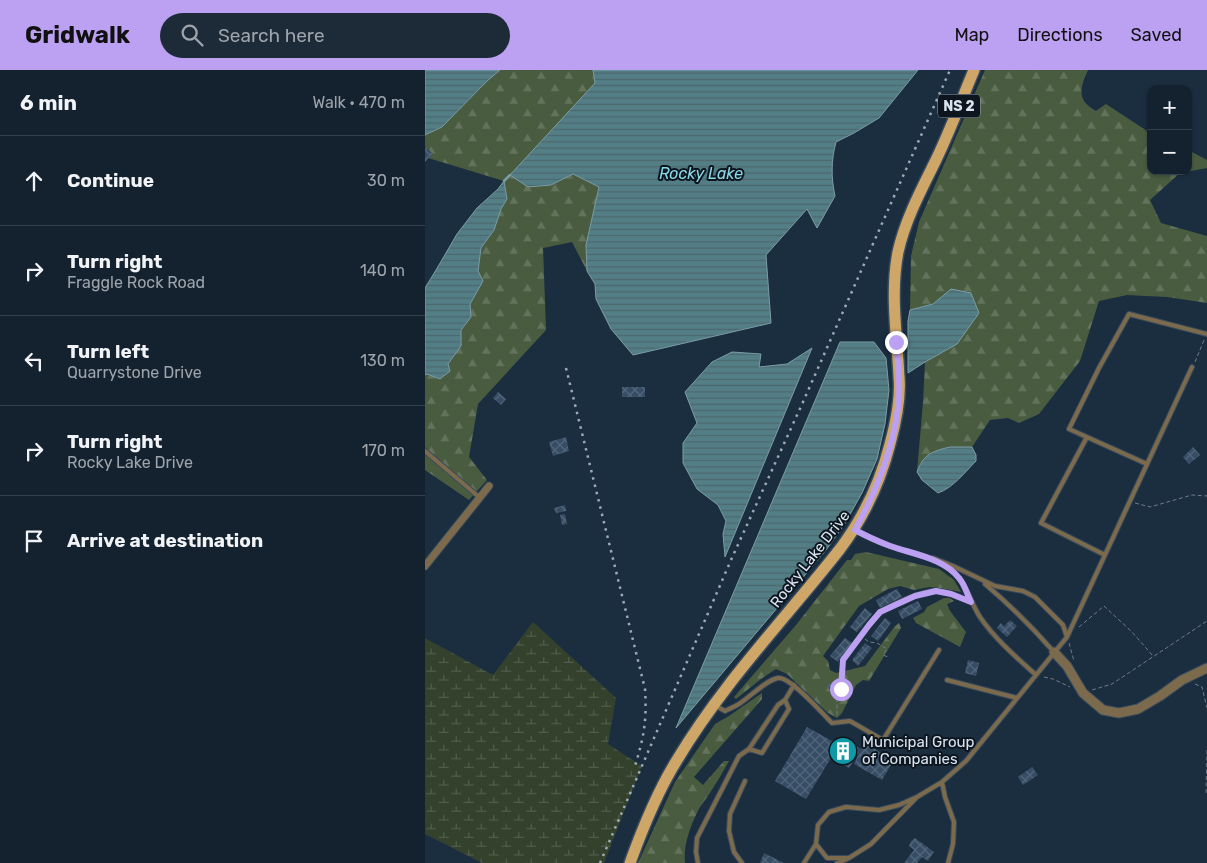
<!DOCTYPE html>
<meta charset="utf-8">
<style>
:root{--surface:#142230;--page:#1d2a38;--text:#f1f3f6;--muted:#9da4ab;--line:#333f4c;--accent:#bca0f2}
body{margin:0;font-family:Rubik,sans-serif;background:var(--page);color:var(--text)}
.controls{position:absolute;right:15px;top:15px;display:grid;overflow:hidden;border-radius:10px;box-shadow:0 1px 4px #0004}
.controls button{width:45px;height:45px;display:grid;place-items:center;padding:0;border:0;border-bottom:1px solid var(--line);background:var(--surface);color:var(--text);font:25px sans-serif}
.stop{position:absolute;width:15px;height:15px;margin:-11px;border:4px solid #bca0f2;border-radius:50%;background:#fff}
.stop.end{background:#bca0f2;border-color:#fff;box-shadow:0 1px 5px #0008}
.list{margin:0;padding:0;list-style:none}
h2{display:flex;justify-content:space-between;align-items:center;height:65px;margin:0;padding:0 20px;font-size:21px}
h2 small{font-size:16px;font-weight:400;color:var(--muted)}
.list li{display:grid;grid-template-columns:32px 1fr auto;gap:15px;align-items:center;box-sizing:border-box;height:90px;padding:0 20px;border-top:1px solid var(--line)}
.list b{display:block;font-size:19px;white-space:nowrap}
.list p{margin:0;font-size:16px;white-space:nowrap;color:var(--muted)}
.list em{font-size:16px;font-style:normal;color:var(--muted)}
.icon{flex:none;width:28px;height:28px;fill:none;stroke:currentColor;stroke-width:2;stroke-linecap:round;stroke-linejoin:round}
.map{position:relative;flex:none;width:782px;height:793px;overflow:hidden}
header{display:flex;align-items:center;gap:30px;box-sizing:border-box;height:70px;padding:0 25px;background:var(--accent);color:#111}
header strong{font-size:24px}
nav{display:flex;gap:28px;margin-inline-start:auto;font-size:18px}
.search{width:350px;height:45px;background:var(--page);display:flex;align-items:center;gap:12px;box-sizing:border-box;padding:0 18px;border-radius:28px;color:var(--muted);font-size:19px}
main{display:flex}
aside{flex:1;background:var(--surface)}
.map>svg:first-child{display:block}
.forest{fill:url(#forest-firs)}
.wetland{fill:url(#wetland-marsh)}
.water{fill:url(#water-rules);stroke:#7b9da6}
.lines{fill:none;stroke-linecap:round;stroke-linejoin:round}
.stream{stroke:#7b9da6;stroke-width:2.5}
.building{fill:url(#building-cross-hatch)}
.service-casing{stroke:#394b5c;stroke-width:6}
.minor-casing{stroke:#394b5c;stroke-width:9}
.tertiary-casing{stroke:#394b5c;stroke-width:11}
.primary-casing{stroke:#394b5c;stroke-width:14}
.path{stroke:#6c7c8c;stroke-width:1;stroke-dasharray:4 2.5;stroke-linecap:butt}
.service{stroke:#7c6a4c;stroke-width:4}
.minor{stroke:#7c6a4c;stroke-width:7}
.tertiary{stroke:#7c6a4c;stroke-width:9}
.primary{stroke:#cda668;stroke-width:11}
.rail{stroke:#9caab8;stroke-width:2.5;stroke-dasharray:2.5 5;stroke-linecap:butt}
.route{stroke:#bca0f2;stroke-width:6}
.labels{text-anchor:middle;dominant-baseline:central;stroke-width:4;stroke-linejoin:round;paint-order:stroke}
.shield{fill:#0d151e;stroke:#9ba6b1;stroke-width:1}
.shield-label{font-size:14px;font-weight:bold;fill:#d8e4f0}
.street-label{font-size:15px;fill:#d8e4f0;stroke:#0d151e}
.poi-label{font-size:15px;fill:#d8e4f0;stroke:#0d151e;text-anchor:start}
.water-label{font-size:16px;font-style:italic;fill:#8ad8e7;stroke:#0d151e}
</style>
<header>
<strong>Gridwalk</strong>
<div class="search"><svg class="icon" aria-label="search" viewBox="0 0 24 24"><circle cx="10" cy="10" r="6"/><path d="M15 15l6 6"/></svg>Search here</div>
<nav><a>Map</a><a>Directions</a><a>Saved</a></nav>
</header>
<main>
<aside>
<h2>6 min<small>Walk · 470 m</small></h2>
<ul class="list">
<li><svg class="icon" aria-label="ahead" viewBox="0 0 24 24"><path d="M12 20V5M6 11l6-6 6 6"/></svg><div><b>Continue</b></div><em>30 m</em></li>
<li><svg class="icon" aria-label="right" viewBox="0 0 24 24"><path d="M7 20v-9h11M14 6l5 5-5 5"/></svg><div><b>Turn right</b><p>Fraggle Rock Road</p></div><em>140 m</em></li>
<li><svg class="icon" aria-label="left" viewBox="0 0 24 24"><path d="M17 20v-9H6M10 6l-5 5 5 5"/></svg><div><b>Turn left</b><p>Quarrystone Drive</p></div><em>130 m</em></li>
<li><svg class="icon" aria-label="right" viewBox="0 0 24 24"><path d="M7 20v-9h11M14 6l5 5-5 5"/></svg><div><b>Turn right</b><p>Rocky Lake Drive</p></div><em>170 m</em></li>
<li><svg class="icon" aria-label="arrive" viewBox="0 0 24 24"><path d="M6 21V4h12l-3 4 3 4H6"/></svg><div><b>Arrive at destination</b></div></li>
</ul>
</aside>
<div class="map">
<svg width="782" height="793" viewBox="0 0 782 793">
<defs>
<pattern id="forest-firs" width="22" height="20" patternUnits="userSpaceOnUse" patternTransform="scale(1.25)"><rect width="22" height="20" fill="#4a5c40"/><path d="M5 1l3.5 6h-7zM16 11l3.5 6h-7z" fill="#63735c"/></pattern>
<pattern id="wetland-marsh" width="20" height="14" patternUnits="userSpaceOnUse" patternTransform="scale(1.25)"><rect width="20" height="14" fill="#34422d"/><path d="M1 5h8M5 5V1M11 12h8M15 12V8" fill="none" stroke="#515d4c"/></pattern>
<pattern id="water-rules" width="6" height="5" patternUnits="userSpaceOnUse" patternTransform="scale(1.25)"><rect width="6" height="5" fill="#537e86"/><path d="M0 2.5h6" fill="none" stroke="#4c676d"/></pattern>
<pattern id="building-cross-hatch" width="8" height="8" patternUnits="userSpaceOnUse" patternTransform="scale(1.25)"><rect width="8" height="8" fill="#364d65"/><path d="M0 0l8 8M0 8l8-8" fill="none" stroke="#52667b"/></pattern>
</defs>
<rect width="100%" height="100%" fill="#1b2e40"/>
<!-- forest -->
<path class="forest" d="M75,0H168L170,13L127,61L126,115L148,104L174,117L161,175L162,201L147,172L118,178L121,260L53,334L44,387L62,410L44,430L0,400V305L2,304L15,309L23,294L36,276V260L46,247L45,234L49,226L56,178L69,160L76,139L82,129L79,111L0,87V65L17,57L62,11Z
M560,0H663C655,18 651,30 671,41L681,34L722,61L726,60V101H763V80L782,90V98L755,103L725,130L736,153L782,166V233L742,227L702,225L674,231L655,291L614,344L594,353L583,348L565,350L547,377H525L495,393L492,402L498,332L500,292L532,274L526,219L508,234L485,240L486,186L494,152Z
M441,482L514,499L529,510L536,522L515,518L504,517L489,520L475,516L463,519L434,536L398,586L403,591L405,600L411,603L440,596L470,556L474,553L476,558L444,611L438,610L431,615L417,643L412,648L403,643L362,604L351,599L336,609L311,629L309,627L371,555L422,490H426L430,484Z
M519,528H525L529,531L522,534L525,541L541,562L535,577L491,553L488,548L499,542L502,537Z
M337,623V629L269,707L278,715L299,691H304C299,700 294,709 288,718C284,725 279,731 275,737C266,754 258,774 260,793H213L250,712L290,654L304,646Z"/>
<!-- wetland -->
<path class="wetland" d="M108,552L191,628L183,674L217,696L179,793H57L0,764V568L68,605Z"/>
<!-- water -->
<path class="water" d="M0,0H75L62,11L17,57L0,65Z
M168,0H493L454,48L429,63L411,72C406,91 406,107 410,126L392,158L382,139L341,185L346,253L208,285L186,259L171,229L170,214L162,201L161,175L174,117L148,104L126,115L103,117L85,105L170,13Z
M79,111L82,129L76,139L69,160L56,178L53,201L58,211L45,234L46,247L36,260V276L23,294L25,301L15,309L2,304L0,305V218L11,200L32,164L52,138L73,119Z
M526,219L546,223L554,243L532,274L500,292L483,303V251L485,240L508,234Z
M415,272H449L461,288L464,320L460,354L452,389L437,423L419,455L401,480L251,658Z
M387,278L300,487L298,464L301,451L293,435L272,419L258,393V373L272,353L260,322L287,292L307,282L336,284L334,297L362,294Z
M525,377H547L551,385V391C540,402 528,418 513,423L497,410L492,402C498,384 508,381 525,377Z"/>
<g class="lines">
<!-- stream -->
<path class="stream" d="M79,111L85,105"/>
</g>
<!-- building -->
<path class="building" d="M0,76L8,84L0,92Z
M197,317H220V327H197Z
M73,322L81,329L76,335L68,328Z
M141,367L144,381L128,386L124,372Z
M768,377L775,385L764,394L758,387Z
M140,435L141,441L131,443L129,438Z
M140,444L142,454L137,455L135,445Z
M472,519L477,527L455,538L451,530Z
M493,531L497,539L477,549L473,541Z
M440,538L447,544L432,562L425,557Z
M460,548L466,553L453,571L446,566Z
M585,550L592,556L582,567L572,558L576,553L579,556Z
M420,568L427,573L413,592L405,586Z
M440,573L447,578L433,596L427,590Z
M543,590L554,593L551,606L540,603Z
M406,612L414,619L410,624L402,617Z
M382,657L407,671L408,670L415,674L418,669L436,679L439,673L469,690L457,710L429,694L436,679L424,698L406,688L381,729L350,711Z
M607,697L613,705L598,715L593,707Z
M490,768L509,782L503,791L497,787L492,793H479L489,780L484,776L486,771Z
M339,783L359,793H335Z"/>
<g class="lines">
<defs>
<path id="service" d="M662,367L616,453L680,485
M0,381L54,427
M722,394L644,359L674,298L704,244L782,264
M430,460C443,467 455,473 469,477C488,483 509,487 525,499C541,511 545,532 555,547C570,569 591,587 611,605
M508,488L528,496L570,516L598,521L610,527L638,555L642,567
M560,514C585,535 608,558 629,582
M418,590C430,575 440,558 454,544C463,535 496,522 510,521C523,520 535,528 546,532
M522,610L592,628
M291,636L300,641C304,639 309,637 314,634C325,627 341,610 353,608C365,606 398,644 407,653L425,651L458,670L514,580
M324,679L337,683L364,639L360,630
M517,712L520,727L529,752L528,774L523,793
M492,727L446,774L424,788H402L391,774L393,755L404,742L421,737L454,740L474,735L492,727L517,712L541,691L642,567L767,297
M273,793L271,782L272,768L314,686L324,679L353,635L360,630L369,615
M317,793L309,782L304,761L305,744L320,711
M379,793L391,774
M412,793L422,789"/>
<path id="minor" d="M0,496L64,416"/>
<path id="tertiary" d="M629,582L642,596L658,623L678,640L694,643L713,639L735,626L757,610L782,598"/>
<path id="primary" d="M205,793C218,757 232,722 252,690C298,613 360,549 415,479C439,447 455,413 465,374C471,352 476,329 474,307C472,265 465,223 473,182C480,151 495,122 509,94C524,64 536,31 549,0"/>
</defs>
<!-- service casing -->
<use href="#service" class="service-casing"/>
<!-- minor casing -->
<use href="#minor" class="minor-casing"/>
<!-- tertiary casing -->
<use href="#tertiary" class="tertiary-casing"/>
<!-- primary casing -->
<use href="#primary" class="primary-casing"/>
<!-- path -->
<path class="path" d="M770,292L779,270
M710,433L725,437L767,425L782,426
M654,557L679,536L707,562L728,586
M440,569L444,572L452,573L462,579L458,585L463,587
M644,573L649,591
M619,607L628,609L645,617
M770,614L777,617L782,638
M667,620L687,614L782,551
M412,645V624L416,619L418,596
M782,680L781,722L782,725"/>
<!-- service -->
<use href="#service" class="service"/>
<!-- minor -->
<use href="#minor" class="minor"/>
<!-- tertiary -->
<use href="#tertiary" class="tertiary"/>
<!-- primary -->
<use href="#primary" class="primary"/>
<!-- rail -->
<path class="rail" d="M141,298L220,619C222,650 219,667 210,696
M175,793L306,490L378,332L525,0"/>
</g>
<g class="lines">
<!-- route -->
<path class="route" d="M416,619L418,590L444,555L455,542L490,526L511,521L526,524L546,532C542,524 540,515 534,508C519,488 487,484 465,476C452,471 441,466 430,460C453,418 471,374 474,326C475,308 473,290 471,272"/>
</g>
<!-- icons -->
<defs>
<symbol id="building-disc" viewBox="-11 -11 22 22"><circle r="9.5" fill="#0f9aa8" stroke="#0d151e"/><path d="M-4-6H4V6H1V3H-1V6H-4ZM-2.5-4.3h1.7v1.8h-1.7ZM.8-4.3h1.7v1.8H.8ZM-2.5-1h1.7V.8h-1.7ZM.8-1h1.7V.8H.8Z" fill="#fff"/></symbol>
</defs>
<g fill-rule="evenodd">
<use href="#building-disc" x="402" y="665" width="32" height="32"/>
</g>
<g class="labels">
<!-- shield labels -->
<rect class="shield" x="513" y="24.5" width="42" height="23" rx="4"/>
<g class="shield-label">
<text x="534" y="36">NS 2</text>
</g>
<!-- street labels -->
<g class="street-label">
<text transform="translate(385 489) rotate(-52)">Rocky Lake Drive</text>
</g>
<!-- poi labels -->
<g class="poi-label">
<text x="437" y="672">Municipal Group<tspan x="437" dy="17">of Companies</tspan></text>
</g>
<!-- water labels -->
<g class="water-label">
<text x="276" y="103">Rocky Lake</text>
</g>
</g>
</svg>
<div class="controls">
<button>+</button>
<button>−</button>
</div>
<div class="stop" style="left:416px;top:619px"></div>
<div class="stop end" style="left:471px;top:272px"></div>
</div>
</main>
